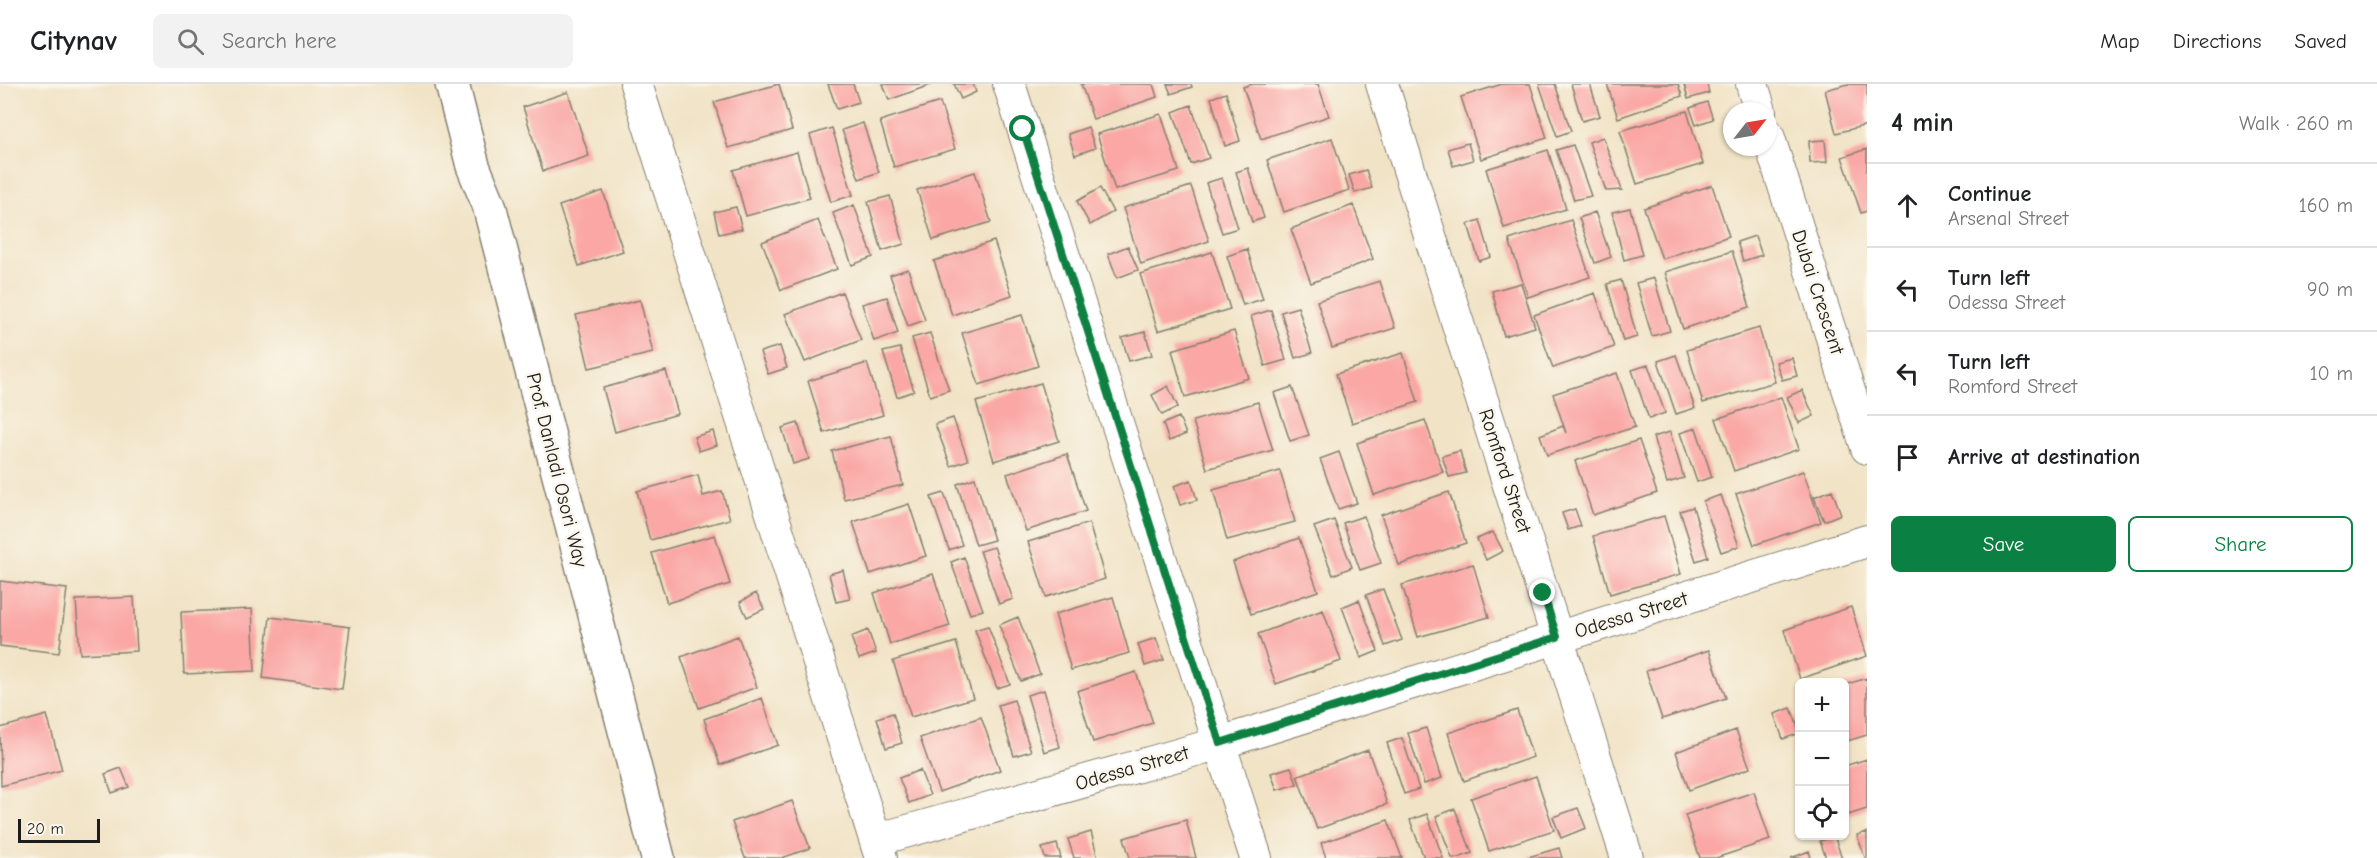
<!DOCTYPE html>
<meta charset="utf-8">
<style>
:root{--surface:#fff;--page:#f2f2f2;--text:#202124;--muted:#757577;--line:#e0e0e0;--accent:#0b8043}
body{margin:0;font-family:"Comic Neue",sans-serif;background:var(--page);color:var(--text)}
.controls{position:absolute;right:18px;bottom:18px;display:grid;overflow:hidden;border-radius:9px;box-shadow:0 2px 4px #0004}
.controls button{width:54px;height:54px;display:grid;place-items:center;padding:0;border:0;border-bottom:2px solid var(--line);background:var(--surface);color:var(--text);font:30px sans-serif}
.compass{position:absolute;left:1723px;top:18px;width:54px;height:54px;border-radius:50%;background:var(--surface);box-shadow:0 2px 4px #0004;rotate:59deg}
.scale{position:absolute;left:18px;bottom:15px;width:82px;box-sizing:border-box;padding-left:6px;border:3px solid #1c1c1c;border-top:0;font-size:16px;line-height:21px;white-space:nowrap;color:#1c1c1c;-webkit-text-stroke:4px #fbf7ec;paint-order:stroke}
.stop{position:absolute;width:18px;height:18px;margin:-14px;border:4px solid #0b8043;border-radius:50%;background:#fff}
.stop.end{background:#0b8043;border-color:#fff;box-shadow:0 2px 6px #0008}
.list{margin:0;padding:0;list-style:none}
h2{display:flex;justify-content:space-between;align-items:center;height:78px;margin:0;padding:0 24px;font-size:26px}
h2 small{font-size:20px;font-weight:400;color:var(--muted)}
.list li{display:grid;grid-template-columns:39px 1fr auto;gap:18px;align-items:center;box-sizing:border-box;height:84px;padding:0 24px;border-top:2px solid var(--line)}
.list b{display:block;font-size:22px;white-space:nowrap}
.list p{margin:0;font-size:20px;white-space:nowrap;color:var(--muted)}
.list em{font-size:20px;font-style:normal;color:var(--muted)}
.actions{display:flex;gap:12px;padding:18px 24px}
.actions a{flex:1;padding:14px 0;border:2px solid var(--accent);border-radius:9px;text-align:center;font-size:21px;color:var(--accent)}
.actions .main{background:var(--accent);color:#fff}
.icon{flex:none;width:33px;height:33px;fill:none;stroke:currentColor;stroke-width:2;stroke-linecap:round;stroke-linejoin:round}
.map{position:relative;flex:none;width:1867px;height:774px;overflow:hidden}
header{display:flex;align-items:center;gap:36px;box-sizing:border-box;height:84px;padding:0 30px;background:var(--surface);border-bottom:2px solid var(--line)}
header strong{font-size:28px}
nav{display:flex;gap:33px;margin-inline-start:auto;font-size:21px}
.search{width:420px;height:54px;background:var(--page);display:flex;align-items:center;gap:15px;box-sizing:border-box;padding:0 21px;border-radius:9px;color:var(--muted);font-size:22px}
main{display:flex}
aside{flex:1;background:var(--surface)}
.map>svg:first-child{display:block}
.building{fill:#faa7a5}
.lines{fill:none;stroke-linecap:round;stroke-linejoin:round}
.minor-casing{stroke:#868071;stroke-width:34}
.tertiary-casing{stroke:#868071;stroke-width:36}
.minor{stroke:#fff;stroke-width:32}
.tertiary{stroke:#fff;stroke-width:33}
.route{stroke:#0b8043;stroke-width:8}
.labels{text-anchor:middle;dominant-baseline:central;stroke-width:5;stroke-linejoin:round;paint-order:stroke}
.street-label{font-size:20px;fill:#1c1c1c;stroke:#fbf7ec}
</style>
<header>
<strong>Citynav</strong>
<div class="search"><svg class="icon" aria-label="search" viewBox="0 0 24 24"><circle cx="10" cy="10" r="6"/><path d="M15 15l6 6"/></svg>Search here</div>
<nav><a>Map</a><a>Directions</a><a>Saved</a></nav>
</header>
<main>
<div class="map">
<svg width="1867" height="774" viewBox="0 0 1867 774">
<rect width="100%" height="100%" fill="#fbf7ec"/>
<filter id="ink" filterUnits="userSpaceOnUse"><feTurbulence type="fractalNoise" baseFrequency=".0167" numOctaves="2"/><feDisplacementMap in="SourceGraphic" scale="12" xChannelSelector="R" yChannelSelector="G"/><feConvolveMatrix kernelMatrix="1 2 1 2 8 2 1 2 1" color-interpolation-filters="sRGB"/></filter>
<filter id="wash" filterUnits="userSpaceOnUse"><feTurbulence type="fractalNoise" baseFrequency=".008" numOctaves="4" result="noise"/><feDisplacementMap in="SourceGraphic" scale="24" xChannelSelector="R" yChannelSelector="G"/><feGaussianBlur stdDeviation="1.35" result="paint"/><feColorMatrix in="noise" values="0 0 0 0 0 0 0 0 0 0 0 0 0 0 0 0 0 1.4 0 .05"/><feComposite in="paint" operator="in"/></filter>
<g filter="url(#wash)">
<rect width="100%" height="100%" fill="#f1e3c6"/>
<g id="blocks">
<!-- building -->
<path class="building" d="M779,0L792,46L728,64L714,18Z
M828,0H853L859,18L837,25Z
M883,0H933L889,16Z
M954,0H973L976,8L961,15Z
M1081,0H1153L1157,13L1093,35Z
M1167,0H1191L1192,3L1171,10Z
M1252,0H1318L1329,32L1261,55L1243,3Z
M1502,0H1530L1547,54L1481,75L1461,13Z
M1539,0H1555L1571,47L1557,52Z
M1571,0H1590L1600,32L1582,37Z
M1607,0H1678L1682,12L1618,34Z
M1684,0H1707L1709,9L1688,15Z
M1848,0H1867V41L1836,49L1825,6Z
M568,8L589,72L543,87L523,23Z
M1226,9L1240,57L1225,62L1211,14Z
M940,18L955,65L894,83L880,37Z
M1707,18L1713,35L1696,41L1690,24Z
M1191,21L1209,74L1191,80L1173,28Z
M1687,27L1703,80L1637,100L1620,47Z
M1161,30L1179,87L1115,106L1097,50Z
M863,39L879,88L859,95L842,46Z
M1088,43L1095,64L1075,71L1068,50Z
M832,44L853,111L831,118L810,51Z
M1603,53L1622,106L1606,107L1589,58Z
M1332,54L1349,106L1284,128L1267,76Z
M1825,56L1827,78L1810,79L1809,57Z
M1468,59L1473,76L1453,82L1448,65Z
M1573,61L1591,112L1574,116L1556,66Z
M1867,65V127L1861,129L1842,73Z
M1548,66L1566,125L1504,144L1486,85Z
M797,68L810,114L746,132L733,86Z
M1248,84L1264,134L1252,138L1236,88Z
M1366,86L1372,104L1355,109L1349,91Z
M975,88L991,138L933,156L917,106Z
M1222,94L1238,144L1222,149L1206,99Z
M1712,101L1729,152L1662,175L1644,124Z
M1191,102L1209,157L1141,180L1123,124Z
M1100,104L1113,128L1090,141L1077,117Z
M603,107L623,167L579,182L559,122Z
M890,112L904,160L882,167L868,118Z
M854,121L873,173L852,181L833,129Z
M1353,121L1373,175L1311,199L1291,145Z
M736,123L742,145L719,150L714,128Z
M1630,124L1642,171L1624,176L1612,128Z
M1595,128L1611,173L1595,179L1579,134Z
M818,136L837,185L781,206L762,158Z
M1480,136L1491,173L1479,177L1468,140Z
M1571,136L1590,193L1528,213L1509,156Z
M1755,152L1762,171L1743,177L1737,158Z
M994,157L1012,211L952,231L934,177Z
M1128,162L1138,186L1117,194L1108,170Z
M1247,165L1263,215L1243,221L1227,172Z
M1732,167L1750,223L1683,245L1665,188Z
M1212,168L1230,225L1158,247L1140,190Z
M908,185L925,236L908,242L890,191Z
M1654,194L1670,247L1652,252L1636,199Z
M1621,196L1637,253L1623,257L1607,200Z
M1380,197L1395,244L1332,264L1317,217Z
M1521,199L1535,243L1504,252L1492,207Z
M842,208L861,256L805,278L785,230Z
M1595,209L1614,263L1553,284L1534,231Z
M887,213L898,249L874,257L862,220Z
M640,216L653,269L589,284L576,231Z
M1298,223L1312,269L1295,274L1281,228Z
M1271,226L1286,276L1265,282L1251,232Z
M1022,231L1038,282L979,301L962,249Z
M1759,244L1775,298L1703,319L1687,266Z
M1234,247L1249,294L1185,313L1172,266Z
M1145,248L1152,271L1129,277L1122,254Z
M930,249L949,306L930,312L912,254Z
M780,262L787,284L768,290L760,268Z
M900,264L914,307L897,313L883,268Z
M1403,269L1418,318L1352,339L1336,290Z
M1676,271L1695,324L1676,330L1658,277Z
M1792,274L1797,292L1782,296L1776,278Z
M867,279L883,331L824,349L808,297Z
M1648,281L1665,329L1649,335L1632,286Z
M666,287L678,330L615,348L603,304Z
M1617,289L1635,343L1547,371L1540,351L1563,342L1566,349L1553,310Z
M1041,299L1059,357L994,377L976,318Z
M1168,302L1178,323L1162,331L1152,311Z
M1292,303L1309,351L1290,357L1274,309Z
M1802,306L1814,332L1799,339L1787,313Z
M1781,313L1799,365L1734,387L1716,335Z
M1258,318L1273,366L1207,385L1193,337Z
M1179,333L1186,350L1169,357L1163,340Z
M953,334L968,376L951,382L935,340Z
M1425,336L1443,388L1374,411L1357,359Z
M798,339L809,375L793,380L782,344Z
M1696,344L1712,393L1697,398L1680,349Z
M713,347L717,361L699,367L694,353Z
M1670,348L1684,394L1667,399L1653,353Z
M891,352L903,401L844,415L832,367Z
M1639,356L1657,409L1593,431L1575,377Z
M1460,367L1466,389L1449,393L1442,372Z
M1339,368L1357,419L1338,425L1320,375Z
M1067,370L1086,427L1026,447L1007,390Z
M1280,387L1295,438L1227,456L1213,406Z
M1803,387L1821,438L1754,461L1736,410Z
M698,391L703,412L722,407L730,435L650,456L637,407Z
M975,394L994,456L976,461L957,400Z
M1191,396L1197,416L1180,421L1174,402Z
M1832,406L1841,430L1824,437L1814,413Z
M1449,408L1466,459L1399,481L1381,431Z
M944,409L962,461L949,466L931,413Z
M1721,411L1739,462L1721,468L1703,417Z
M909,420L926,472L870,490L853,438Z
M1693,423L1708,473L1696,477L1680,427Z
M1575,425L1581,442L1568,446L1562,429Z
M1364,432L1381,479L1360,486L1343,439Z
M1664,432L1681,490L1610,510L1593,452Z
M1334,436L1352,483L1333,491L1314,443Z
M1089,439L1105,495L1046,513L1028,458Z
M1493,448L1503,467L1486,476L1477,455Z
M715,451L730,500L667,519L652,469Z
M1299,454L1318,507L1251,530L1233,478Z
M994,463L1013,515L999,520L980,467Z
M964,473L983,526L970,530L951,478Z
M1473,480L1489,533L1418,553L1402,501Z
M843,486L850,515L836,518L829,490Z
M933,490L950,542L890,560L874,509Z
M0,497L67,505L59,569L0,562Z
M1383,505L1402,556L1385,562L1366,511Z
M756,509L764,525L747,533L740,518Z
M134,513L137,567L80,570L76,516Z
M1113,513L1129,569L1071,586L1055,530Z
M1359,516L1378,567L1361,574L1342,523Z
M1851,523L1867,572L1800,595L1784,546Z
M252,525L255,587L184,590L181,528Z
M1323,526L1341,577L1276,600L1258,550Z
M270,533L350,543L342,605L263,594Z
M1018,533L1040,590L1021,597L999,541Z
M988,542L1010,600L997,604L975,546Z
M868,546L876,569L859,575L851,553Z
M738,552L757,603L699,624L681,573Z
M1156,554L1164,576L1145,582L1138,560Z
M956,558L973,614L911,633L893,577Z
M1709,566L1726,614L1662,635L1646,587Z
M1136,588L1153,639L1093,658L1077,607Z
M1867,594V651L1844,658V601Z
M1044,606L1060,663L1044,668L1027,611Z
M762,614L778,661L720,681L704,635Z
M1014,616L1031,667L1014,672L998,621Z
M1791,624L1800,649L1783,655L1774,630Z
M1517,626L1533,673L1464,697L1448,649Z
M893,629L902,659L886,664L877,634Z
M47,631L62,686L1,702L0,644Z
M981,633L1000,686L939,708L920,654Z
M1426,644L1442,694L1424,700L1408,649Z
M1736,646L1750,684L1689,706L1676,668Z
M1402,654L1419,705L1404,710L1387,659Z
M1368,666L1387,720L1317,745L1297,692Z
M1867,675V725L1848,731L1844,719V682Z
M1291,683L1297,700L1277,706L1271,689Z
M121,684L129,703L112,709L105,690Z
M920,686L930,711L909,719L899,694Z
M1536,692L1554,746L1489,767L1471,714Z
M1754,708L1770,756L1716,774H1700L1685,731Z
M792,717L810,764L782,774H745L732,738Z
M1578,724L1586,744L1561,754L1553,733Z
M1455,725L1472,769L1458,774H1452L1436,732Z
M1427,730L1443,774H1424L1410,736Z
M1186,736L1196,774H1130L1124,754Z
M1388,736L1402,774H1326L1321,759Z
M1091,748L1098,774H1074L1068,755Z
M1867,748V774H1865L1857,751Z
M1834,752L1842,774H1826L1820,757Z
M1057,760L1061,774H1045L1042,764Z
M1559,764L1562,774H1528V773Z
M1809,767L1811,774H1791Z"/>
</g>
</g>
<g filter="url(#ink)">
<use href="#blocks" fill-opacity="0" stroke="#868071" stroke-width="1.5"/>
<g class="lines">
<defs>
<path id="minor" d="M636,0L881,774
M1009,0L1256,774
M1382,0L1627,774
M1752,0L1760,27
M1768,51L1867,364
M876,756L1220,659L1867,457"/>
<path id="tertiary" d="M452,0L473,82L489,121L658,774"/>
</defs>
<!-- minor casing -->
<use href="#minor" class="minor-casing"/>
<!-- tertiary casing -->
<use href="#tertiary" class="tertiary-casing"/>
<!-- minor -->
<use href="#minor" class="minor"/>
<!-- tertiary -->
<use href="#tertiary" class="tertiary"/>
</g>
</g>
<g class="lines" filter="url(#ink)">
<!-- route -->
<path class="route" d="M1023,45L1220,659L1557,553L1543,509"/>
</g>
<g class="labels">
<!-- street labels -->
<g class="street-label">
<text transform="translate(1818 208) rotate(72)">Dubai Crescent</text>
<text transform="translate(557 386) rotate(76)">Prof. Danladi Osori Way</text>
<text transform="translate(1505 387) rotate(72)">Romford Street</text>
<text transform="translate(1631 531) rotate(-17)">Odessa Street</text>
<text transform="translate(1132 684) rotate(-16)">Odessa Street</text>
</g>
</g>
</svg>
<div class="controls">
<button>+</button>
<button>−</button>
<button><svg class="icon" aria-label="locate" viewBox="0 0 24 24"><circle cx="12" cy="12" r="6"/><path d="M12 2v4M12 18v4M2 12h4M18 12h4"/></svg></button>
</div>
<svg class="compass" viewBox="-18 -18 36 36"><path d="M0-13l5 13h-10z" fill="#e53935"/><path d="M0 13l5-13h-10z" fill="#757577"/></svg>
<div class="scale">20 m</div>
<div class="stop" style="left:1023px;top:45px"></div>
<div class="stop end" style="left:1543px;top:509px"></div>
</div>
<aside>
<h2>4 min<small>Walk · 260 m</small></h2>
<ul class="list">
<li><svg class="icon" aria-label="ahead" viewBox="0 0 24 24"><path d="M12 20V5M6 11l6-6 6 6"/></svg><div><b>Continue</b><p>Arsenal Street</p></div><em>160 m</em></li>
<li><svg class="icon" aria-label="left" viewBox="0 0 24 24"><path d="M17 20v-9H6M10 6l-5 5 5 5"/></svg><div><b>Turn left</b><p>Odessa Street</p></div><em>90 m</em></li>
<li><svg class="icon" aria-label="left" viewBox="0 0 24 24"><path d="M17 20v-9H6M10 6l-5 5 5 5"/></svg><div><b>Turn left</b><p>Romford Street</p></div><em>10 m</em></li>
<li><svg class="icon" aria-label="arrive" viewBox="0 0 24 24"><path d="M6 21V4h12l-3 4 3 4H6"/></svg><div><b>Arrive at destination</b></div></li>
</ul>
<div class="actions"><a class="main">Save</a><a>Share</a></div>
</aside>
</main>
